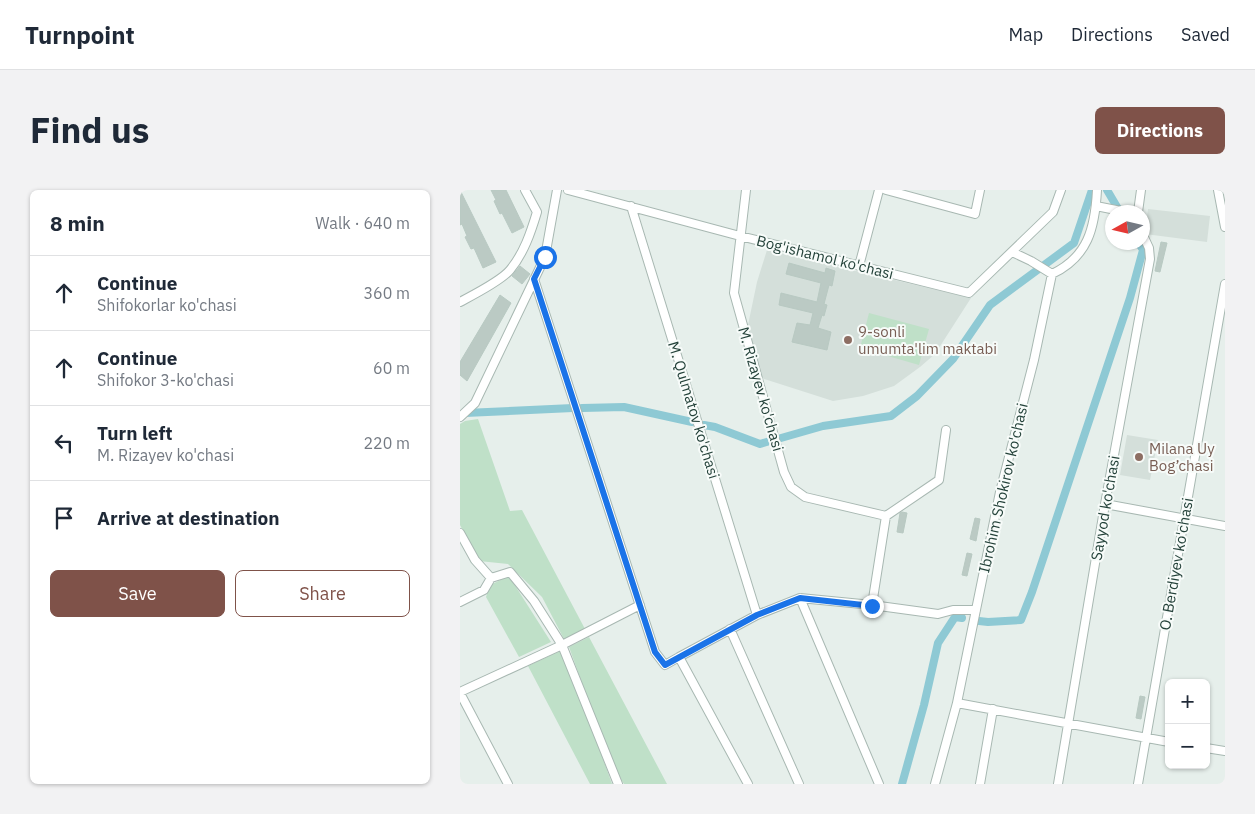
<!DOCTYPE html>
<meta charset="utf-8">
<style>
:root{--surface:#fff;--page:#f2f2f3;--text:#1f2937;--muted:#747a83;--line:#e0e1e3;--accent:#7f5249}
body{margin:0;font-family:"IBM Plex Sans",sans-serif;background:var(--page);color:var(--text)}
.controls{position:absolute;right:15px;bottom:15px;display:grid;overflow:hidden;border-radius:8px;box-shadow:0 1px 4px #0004}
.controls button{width:45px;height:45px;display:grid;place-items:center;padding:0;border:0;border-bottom:1px solid var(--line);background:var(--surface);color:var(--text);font:25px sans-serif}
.compass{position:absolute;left:645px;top:15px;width:45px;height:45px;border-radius:50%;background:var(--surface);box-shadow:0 1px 4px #0004;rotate:262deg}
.stop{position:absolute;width:15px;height:15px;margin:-11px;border:4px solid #1a73e8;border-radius:50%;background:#fff}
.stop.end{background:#1a73e8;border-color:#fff;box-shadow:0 1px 5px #0008}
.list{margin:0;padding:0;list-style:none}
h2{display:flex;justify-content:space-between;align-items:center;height:65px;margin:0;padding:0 20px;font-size:21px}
h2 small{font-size:16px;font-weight:400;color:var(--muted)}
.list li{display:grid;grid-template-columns:32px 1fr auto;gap:15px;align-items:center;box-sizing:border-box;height:75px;padding:0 20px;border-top:1px solid var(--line)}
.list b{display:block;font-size:19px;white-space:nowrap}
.list p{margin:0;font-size:16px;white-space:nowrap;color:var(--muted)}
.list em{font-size:16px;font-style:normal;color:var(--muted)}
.actions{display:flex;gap:10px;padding:15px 20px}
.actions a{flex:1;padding:11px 0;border:1px solid var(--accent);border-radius:8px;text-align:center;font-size:18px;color:var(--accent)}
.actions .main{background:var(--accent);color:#fff}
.icon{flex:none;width:28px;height:28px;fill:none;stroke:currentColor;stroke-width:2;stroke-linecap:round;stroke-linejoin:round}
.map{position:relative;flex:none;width:765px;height:594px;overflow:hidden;border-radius:8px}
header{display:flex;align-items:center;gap:30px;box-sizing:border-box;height:70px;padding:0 25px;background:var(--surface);border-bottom:1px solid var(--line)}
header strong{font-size:24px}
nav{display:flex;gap:28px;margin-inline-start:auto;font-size:18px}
.intro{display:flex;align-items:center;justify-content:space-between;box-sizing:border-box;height:120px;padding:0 30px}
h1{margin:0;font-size:35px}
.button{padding:12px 22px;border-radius:8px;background:var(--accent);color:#fff;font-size:18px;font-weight:700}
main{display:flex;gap:30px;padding:0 30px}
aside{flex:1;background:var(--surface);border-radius:8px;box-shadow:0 1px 4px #0004}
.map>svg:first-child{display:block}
.built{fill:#d4dfda}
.green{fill:#bfe0c8}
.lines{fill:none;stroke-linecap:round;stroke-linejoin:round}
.canal{stroke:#8ec9d4;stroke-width:8}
.building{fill:#bbcac4;stroke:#b8c9c2}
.minor-casing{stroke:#a8b8b2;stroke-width:10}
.minor{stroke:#fff;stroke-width:8}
.route{stroke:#1a73e8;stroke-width:6}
.education-dot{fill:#8d6e63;stroke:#f7fbf9;stroke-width:2}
.labels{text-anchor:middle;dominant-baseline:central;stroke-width:4;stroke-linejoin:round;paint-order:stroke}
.street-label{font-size:15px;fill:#24423a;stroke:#f7fbf9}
.education-label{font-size:15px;fill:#785e54;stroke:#f7fbf9;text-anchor:start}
</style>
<header>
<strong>Turnpoint</strong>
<nav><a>Map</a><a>Directions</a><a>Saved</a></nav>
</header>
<div class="intro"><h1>Find us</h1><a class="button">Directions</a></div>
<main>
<aside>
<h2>8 min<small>Walk · 640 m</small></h2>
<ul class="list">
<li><svg class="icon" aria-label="ahead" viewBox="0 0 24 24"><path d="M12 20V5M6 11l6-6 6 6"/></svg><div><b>Continue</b><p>Shifokorlar ko'chasi</p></div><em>360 m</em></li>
<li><svg class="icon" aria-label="ahead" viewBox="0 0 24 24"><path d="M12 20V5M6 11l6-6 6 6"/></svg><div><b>Continue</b><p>Shifokor 3-ko'chasi</p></div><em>60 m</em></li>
<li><svg class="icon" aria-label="left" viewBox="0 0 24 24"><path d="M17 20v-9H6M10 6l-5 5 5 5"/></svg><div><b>Turn left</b><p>M. Rizayev ko'chasi</p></div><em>220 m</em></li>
<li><svg class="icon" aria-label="arrive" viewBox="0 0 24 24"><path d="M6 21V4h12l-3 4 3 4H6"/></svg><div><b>Arrive at destination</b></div></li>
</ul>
<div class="actions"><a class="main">Save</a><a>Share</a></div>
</aside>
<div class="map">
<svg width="765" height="594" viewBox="0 0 765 594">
<rect width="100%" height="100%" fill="#e6efeb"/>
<!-- built -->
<path class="built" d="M688,19L750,26L747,52L685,44Z
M307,60L511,108L475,164L460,177L434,196L403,206L373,211L301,188L288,135L297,92Z
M667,245L698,250L690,290L660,285Z"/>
<!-- green -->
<path class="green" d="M409,123L469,139L459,175L400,158Z
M18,229L50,321L62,320L125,439L104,449L82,407L48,374L19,371L0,335V234L5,231Z
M49,386L91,452L59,467L26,407L30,395Z
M129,447L207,594H164L160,588L131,518L109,457Z
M100,461L131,535L152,594H130L68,476Z"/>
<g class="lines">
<!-- canal -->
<path class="canal" d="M647,0L660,22
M122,218L164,217L232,232
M5,223L113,218
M244,235L255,237L300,254L310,251
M321,248L363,236L431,226L457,206L493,169L530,115L614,53L632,0
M519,431L528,432L561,430L572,402L670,108L683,60L678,52
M442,594L464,515L478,453L495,427L502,428"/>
</g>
<!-- building -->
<path class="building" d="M0,0L36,72L23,78L14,58L11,59L5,47L7,46L2,34L0,35Z
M31,0H46L64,37L52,43L42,23L40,24L34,11L36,10Z
M701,52L707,53L700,82L695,81Z
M329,73L365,83L366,78L375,81L372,96L369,95L364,114L367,115L364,126L362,125L358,138L371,142L367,160L332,152L337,133L350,135L353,123L319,115L321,103L357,112L361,93L326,84Z
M60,76L70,84L62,94L52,86Z
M40,105L51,113L7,191L0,185V172Z
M442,322L447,323L443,343L437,342L440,323Z
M515,328L520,329L516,351L510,349Z
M507,363L512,364L507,386L502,385Z
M680,506L685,507L681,529L676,528Z"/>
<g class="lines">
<defs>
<path id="minor" d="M108,0L280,46L509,103L593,22L601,0
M426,0L515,24L520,0
M758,0L765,37
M171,16L297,425
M636,16L666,22
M678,22L681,0
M552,62L571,71L592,84C628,67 635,38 637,0
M399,76L419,0
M74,89L195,462L205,475L219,467L288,594
M0,112C13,105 41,91 50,80C64,63 71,42 77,22L65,0
M0,227L15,213L85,67L97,0
M645,314L765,336
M426,326L479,290L486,240
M0,343L15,370L31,388L50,382L74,411L102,455L180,415
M340,408L419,594
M0,412L24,400L31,388
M412,415L478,424L493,420H516
M270,439L339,594
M219,467L297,425L340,408L412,415L426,326L345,307L331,297L324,282L274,103L286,0
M0,502L102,455L158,594
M0,503L48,594
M497,513L709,552
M746,558L765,561
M475,594L497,513L540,302L574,170L592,84
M520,594L533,519
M598,594L645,314L690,69L689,58L682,43
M678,594L765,94"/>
</defs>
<!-- minor casing -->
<use href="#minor" class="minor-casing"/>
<!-- minor -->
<use href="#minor" class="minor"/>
</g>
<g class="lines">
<!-- route -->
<path class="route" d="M85,67L74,89L195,462L205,475L297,425L340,408L412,416"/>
</g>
<!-- markers -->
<g class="education-dot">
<circle cx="388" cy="150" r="5"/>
<circle cx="679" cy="267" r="5"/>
</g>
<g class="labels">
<!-- street labels -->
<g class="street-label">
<text transform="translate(365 67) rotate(14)">Bog'ishamol ko'chasi</text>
<text transform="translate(301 199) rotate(74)">M. Rizayev ko'chasi</text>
<text transform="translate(234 220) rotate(73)">M. Qulmatov ko'chasi</text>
<text transform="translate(543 298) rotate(-77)">Ibrohim Shokirov ko'chasi</text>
<text transform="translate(645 318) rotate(-80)">Sayyod ko'chasi</text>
<text transform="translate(716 374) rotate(-80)">O. Berdiyev ko'chasi</text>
</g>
<!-- education labels -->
<g class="education-label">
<text x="398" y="141">9-sonli<tspan x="398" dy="17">umumta'lim maktabi</tspan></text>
<text x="689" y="258">Milana Uy<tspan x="689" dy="17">Bog’chasi</tspan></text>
</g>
</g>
</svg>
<div class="controls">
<button>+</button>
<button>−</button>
</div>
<svg class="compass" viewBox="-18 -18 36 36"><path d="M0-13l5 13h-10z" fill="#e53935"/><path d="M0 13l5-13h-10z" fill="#747a83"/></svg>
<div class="stop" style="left:85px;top:67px"></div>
<div class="stop end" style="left:412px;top:416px"></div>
</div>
</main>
